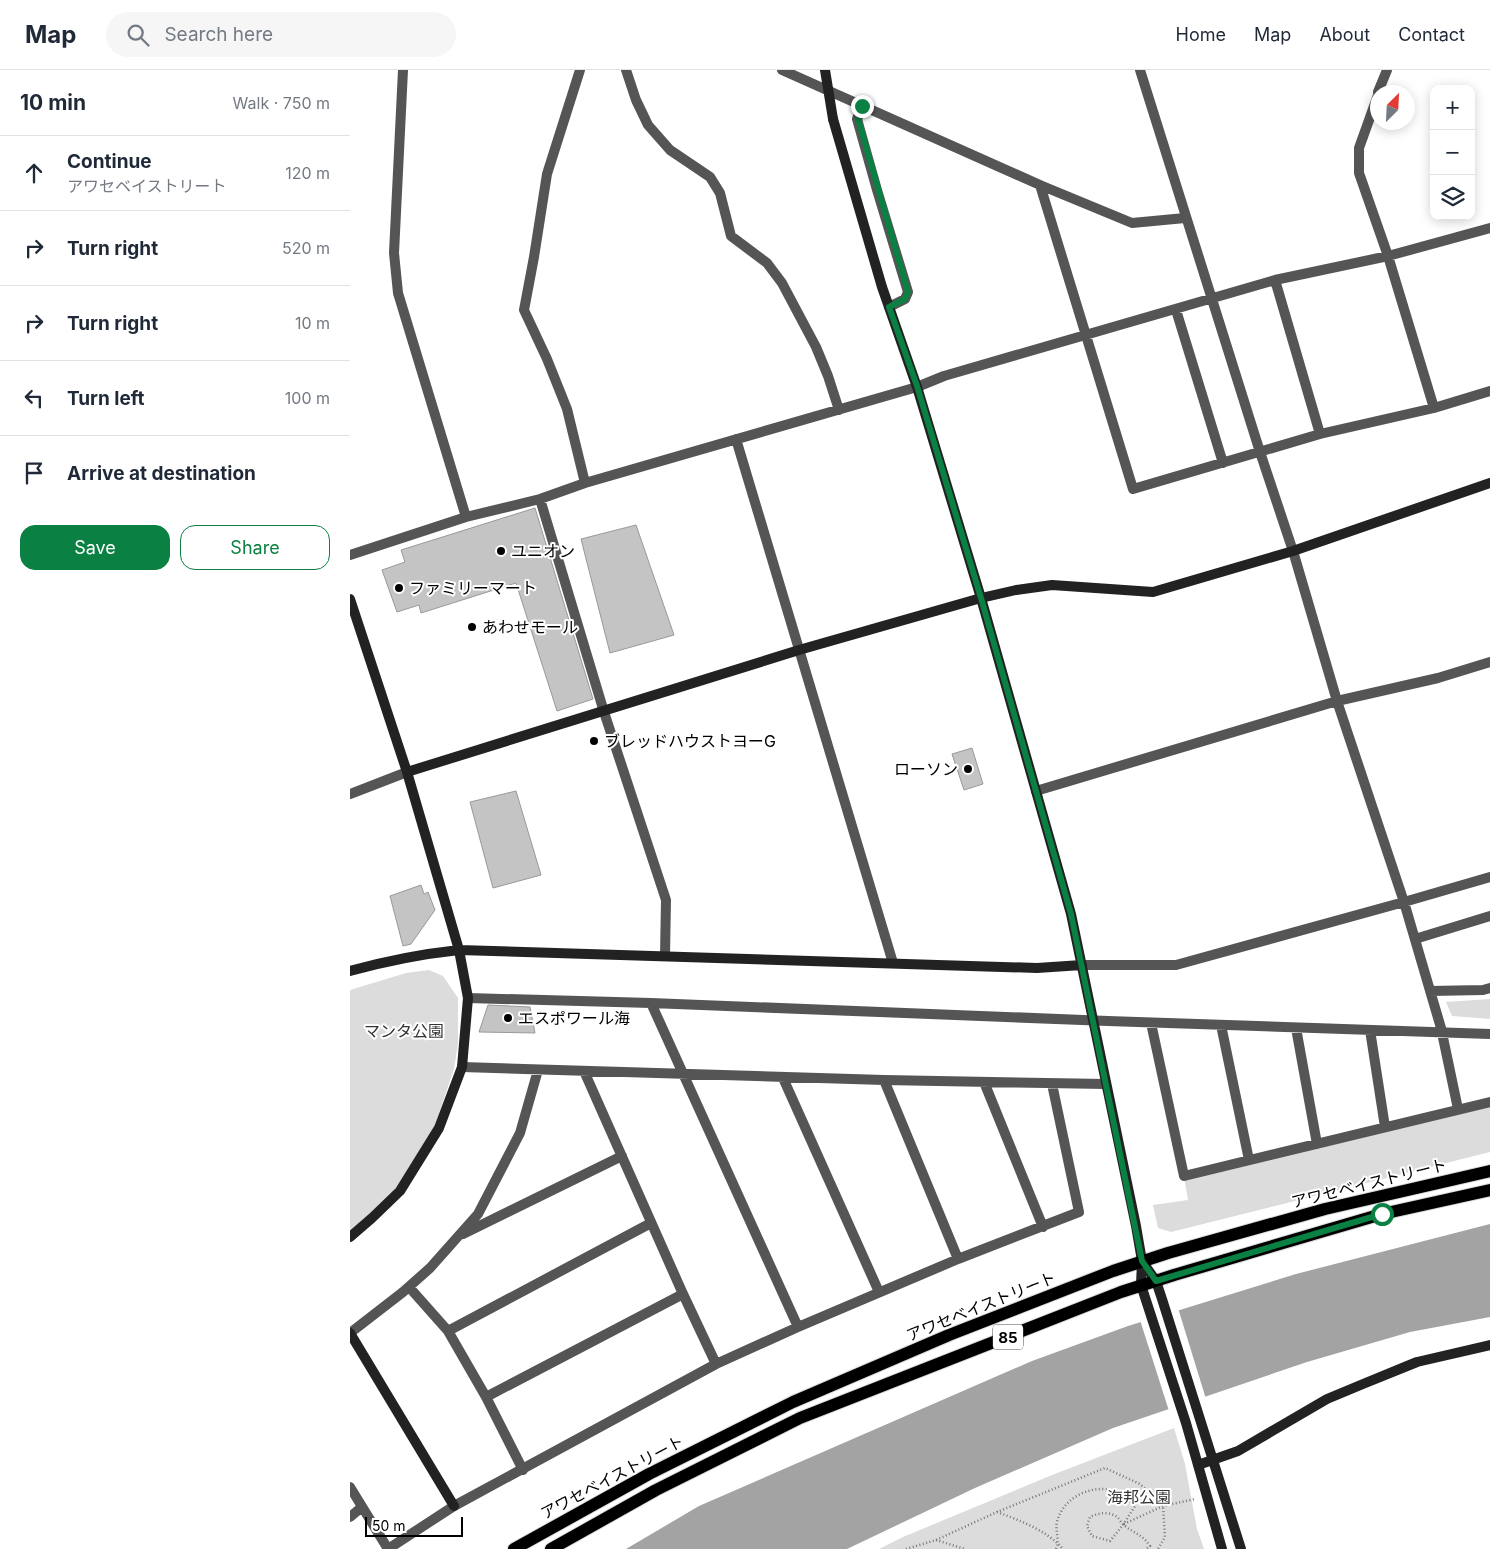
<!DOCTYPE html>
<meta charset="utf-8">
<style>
:root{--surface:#fff;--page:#f6f6f7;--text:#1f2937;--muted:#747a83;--line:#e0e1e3;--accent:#0b8043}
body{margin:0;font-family:Inter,"Noto Sans JP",sans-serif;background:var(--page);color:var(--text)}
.controls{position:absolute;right:15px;top:15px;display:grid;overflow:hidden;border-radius:10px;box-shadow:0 2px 12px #0003}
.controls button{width:45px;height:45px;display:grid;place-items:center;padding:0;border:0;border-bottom:1px solid var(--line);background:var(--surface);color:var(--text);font:25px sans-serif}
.compass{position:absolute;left:1020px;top:15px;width:45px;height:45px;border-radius:50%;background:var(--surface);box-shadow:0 2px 12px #0003;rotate:24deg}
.scale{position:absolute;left:15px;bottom:12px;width:98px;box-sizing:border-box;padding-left:5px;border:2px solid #000;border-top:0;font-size:14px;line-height:18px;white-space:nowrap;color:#000;-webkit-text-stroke:4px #fff;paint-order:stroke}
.stop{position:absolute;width:15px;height:15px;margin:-11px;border:4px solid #0b8043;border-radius:50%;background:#fff}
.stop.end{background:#0b8043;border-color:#fff;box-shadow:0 1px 5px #0008}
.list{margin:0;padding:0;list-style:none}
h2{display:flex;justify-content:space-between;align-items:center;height:65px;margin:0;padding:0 20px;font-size:21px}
h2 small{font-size:16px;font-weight:400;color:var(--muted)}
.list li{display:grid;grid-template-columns:32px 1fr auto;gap:15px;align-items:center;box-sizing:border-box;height:75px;padding:0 20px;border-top:1px solid var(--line)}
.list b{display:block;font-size:19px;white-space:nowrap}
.list p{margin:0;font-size:16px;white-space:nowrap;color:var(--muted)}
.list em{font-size:16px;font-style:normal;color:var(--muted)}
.actions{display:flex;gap:10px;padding:15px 20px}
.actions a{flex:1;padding:11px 0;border:1px solid var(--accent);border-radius:15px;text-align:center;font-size:18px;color:var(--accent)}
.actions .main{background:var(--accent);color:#fff}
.icon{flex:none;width:28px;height:28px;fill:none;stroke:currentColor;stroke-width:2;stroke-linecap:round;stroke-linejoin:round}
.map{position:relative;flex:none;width:1140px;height:1479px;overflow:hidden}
header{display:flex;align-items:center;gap:30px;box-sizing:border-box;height:70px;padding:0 25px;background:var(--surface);border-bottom:1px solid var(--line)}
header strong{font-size:24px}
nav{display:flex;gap:28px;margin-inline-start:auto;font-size:18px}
.search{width:350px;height:45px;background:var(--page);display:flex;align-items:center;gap:12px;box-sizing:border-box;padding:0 18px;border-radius:28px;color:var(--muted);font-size:19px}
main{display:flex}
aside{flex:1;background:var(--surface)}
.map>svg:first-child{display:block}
.green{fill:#dcdcdc}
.water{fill:#a3a3a3}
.pier{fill:#fff}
.building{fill:#c4c4c4;stroke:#999}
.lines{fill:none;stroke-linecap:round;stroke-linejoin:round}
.primary-casing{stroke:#dbdbdb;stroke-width:14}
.path{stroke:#777;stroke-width:2.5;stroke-dasharray:1 2.5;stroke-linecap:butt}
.street{stroke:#555;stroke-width:10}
.secondary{stroke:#222;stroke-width:10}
.primary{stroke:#000;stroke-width:12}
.secondary-bridge{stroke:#222;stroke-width:10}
.route{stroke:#0b8043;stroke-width:6}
.poi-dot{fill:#000;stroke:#fff;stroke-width:2}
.labels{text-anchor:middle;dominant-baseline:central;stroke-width:4;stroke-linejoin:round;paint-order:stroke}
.shield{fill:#fff;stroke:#4c4c4c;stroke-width:1}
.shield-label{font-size:15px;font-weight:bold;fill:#000}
.poi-label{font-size:16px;fill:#000;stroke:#fff;text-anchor:start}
.park-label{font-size:16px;fill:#333;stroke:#fff}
.street-label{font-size:16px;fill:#000;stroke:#fff}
</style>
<header>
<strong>Map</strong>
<div class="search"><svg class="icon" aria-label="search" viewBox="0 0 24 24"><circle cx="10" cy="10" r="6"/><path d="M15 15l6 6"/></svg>Search here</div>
<nav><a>Home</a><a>Map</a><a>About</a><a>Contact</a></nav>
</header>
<main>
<aside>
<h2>10 min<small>Walk · 750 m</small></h2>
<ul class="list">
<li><svg class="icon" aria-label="ahead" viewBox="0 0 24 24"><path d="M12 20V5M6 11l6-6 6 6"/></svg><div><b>Continue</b><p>アワセベイストリート</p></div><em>120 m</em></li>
<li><svg class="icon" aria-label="right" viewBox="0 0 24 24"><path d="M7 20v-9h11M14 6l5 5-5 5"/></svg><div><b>Turn right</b></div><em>520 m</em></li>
<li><svg class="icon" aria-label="right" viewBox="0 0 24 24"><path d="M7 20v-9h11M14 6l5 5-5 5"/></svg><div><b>Turn right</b></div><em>10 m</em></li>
<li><svg class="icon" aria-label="left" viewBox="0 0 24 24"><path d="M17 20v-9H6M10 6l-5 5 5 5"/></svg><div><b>Turn left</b></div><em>100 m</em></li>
<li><svg class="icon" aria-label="arrive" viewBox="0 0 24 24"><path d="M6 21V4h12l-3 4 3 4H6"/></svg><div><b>Arrive at destination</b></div></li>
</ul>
<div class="actions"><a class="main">Save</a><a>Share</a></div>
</aside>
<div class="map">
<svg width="1140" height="1479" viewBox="0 0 1140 1479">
<rect width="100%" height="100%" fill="#fff"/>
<!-- green -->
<path class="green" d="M79,900L93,906L108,928V974L104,999L85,1055L45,1120L30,1136L0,1161V920L56,903Z
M1140,929V949L1102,946L1096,932Z
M1140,1035V1082L821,1162L808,1158L803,1135L838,1130L834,1107Z
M824,1358L835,1394L847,1459L854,1479H529L553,1467L702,1405Z"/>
<!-- water -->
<path class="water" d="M1140,1154V1247L1060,1262L957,1292L763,1358L625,1418L497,1479H276L349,1436L682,1291L778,1256L946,1204Z"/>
<!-- pier -->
<path class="pier" d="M828,1238L856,1329L819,1341L790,1250Z"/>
<!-- building -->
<path class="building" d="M185,438L243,629L207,641L166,513L71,543L69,535L47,542L32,500L55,492L51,480Z
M286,455L324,565L260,583L231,469Z
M622,678L633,714L614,720L602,684Z
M166,721L191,805L143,818L120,732Z
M71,815L74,824L78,822L85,840L61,874L53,876L40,826Z
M138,935L180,937L185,963L129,962Z"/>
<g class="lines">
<defs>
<path id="primary" d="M164,1479L299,1404L443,1332L599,1265L763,1201L818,1183L975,1139L1140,1101
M201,1479L306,1420L450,1348L771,1222L824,1205L1032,1144L1140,1120"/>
</defs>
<!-- primary casing -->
<use href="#primary" class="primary-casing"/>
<!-- path -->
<path class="path" d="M647,1442C669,1450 698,1461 713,1479
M774,1454L813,1436L845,1429
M586,1470L615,1479
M556,1479L586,1470L647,1442L755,1398L790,1414L813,1436L815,1467L808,1479
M706,1479C710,1470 705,1461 707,1452C713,1425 749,1410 773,1425C777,1428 781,1432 785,1436L773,1455L760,1471L742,1466L737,1456L740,1447C748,1443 759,1441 767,1447C770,1449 771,1454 775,1456C784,1463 793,1465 800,1476L796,1479"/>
<!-- street -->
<path class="street" d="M53,0L44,183L48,223L116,447
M230,0L197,104L184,187L174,240L197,289L217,339L235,413
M276,0L286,30L298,55L320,80L360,107L370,123L381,166L417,193L432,213L466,277L478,306L489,340
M432,0L690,115L782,153L835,148
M790,0L910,382L943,481L987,631L1054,832L1091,958L1108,1039
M1028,22L1037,0
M1028,25L1009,78V103L1038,186L1084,338
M512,37L507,49L527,120L558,222L555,229L539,237
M690,115L783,419L970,364L1084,338L1140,321
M925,210L970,364
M826,240L873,393
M386,369L543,893
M190,429L254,642L316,830L315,885
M0,485L116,447L190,429L235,413L567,317L594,306L925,210L1038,186L1140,158
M686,721L987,631L1088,608L1140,592
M0,724L57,702
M1065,869L1140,846
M732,895H826L1054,832L1140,807
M1080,921L1133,920L1140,918
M118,928L301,933L758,951L1140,964
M301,933L448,1257
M801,953L834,1106L1140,1032
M871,955L899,1090
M946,958L967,1074
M1020,960L1035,1057
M112,997L534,1010L756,1014
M234,1001L333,1224L366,1294
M433,1008L529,1222
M534,1010L608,1189
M634,1012L693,1157
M113,1164L272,1086
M59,1217L98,1261L136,1327L173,1400
M98,1261L301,1153
M0,1263L53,1222L80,1198L128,1144L170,1063L188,1000
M136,1327L333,1224
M0,1417L38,1479
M0,1447L12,1437
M38,1479L104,1436L366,1294L448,1257L608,1189L729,1142L702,1014"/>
<!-- secondary -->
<path class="secondary" d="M483,49L532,217L567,317L631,528L721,844L786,1156L792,1191L791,1215L836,1353L872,1479
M0,529L57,702L109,880L118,928L112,997L89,1058L50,1121L22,1148L0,1167
M57,702L449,580L631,528L666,520L702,515L803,522L943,481L1140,413
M0,901C36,891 72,884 109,880L687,898L732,895
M792,1191L806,1211L812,1229L891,1479
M0,1263L104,1436
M848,1395L888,1381L977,1329L1013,1314L1067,1292L1140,1275"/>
<!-- primary -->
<use href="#primary" class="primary"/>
<!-- secondary-bridge -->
<path class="secondary-bridge" d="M475,0L483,49"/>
</g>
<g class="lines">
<!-- route -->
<path class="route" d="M512,36L508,49L558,222L555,229L539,237L567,316L631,528L721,844L792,1191L806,1211L1032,1144"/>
</g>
<!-- markers -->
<g class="poi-dot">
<circle cx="151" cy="481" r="5"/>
<circle cx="49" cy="518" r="5"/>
<circle cx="122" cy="557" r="5"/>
<circle cx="244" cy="671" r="5"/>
<circle cx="618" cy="699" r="5"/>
<circle cx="158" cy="948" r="5"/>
</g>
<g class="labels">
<!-- shield labels -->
<rect class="shield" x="643" y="1254.5" width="30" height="25" rx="4"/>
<g class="shield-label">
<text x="658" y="1267">85</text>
</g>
<!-- poi labels -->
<g class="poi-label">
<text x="161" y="481">ユニオン</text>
<text x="59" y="518">ファミリーマート</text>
<text x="132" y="557">あわせモール</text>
<text x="254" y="671">ブレッドハウストヨーG</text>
<text x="608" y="699" text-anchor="end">ローソン</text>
<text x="168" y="948">エスポワール海</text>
</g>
<!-- park labels -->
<g class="park-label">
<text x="54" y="961">マンタ公園</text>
<text x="789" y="1427">海邦公園</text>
</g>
<!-- street labels -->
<g class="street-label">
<text transform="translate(1019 1113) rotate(-14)">アワセベイストリート</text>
<text transform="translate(631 1236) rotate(-22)">アワセベイストリート</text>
<text transform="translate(262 1407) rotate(-28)">アワセベイストリート</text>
</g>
</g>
</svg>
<div class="controls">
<button>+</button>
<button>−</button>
<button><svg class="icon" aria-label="layers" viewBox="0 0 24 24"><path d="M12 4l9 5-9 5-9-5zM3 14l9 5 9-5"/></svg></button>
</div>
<svg class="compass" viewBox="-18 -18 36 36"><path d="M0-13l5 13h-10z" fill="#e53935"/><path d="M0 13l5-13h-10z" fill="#747a83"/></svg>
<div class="scale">50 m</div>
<div class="stop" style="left:1032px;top:1144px"></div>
<div class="stop end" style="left:512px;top:36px"></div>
</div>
</main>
